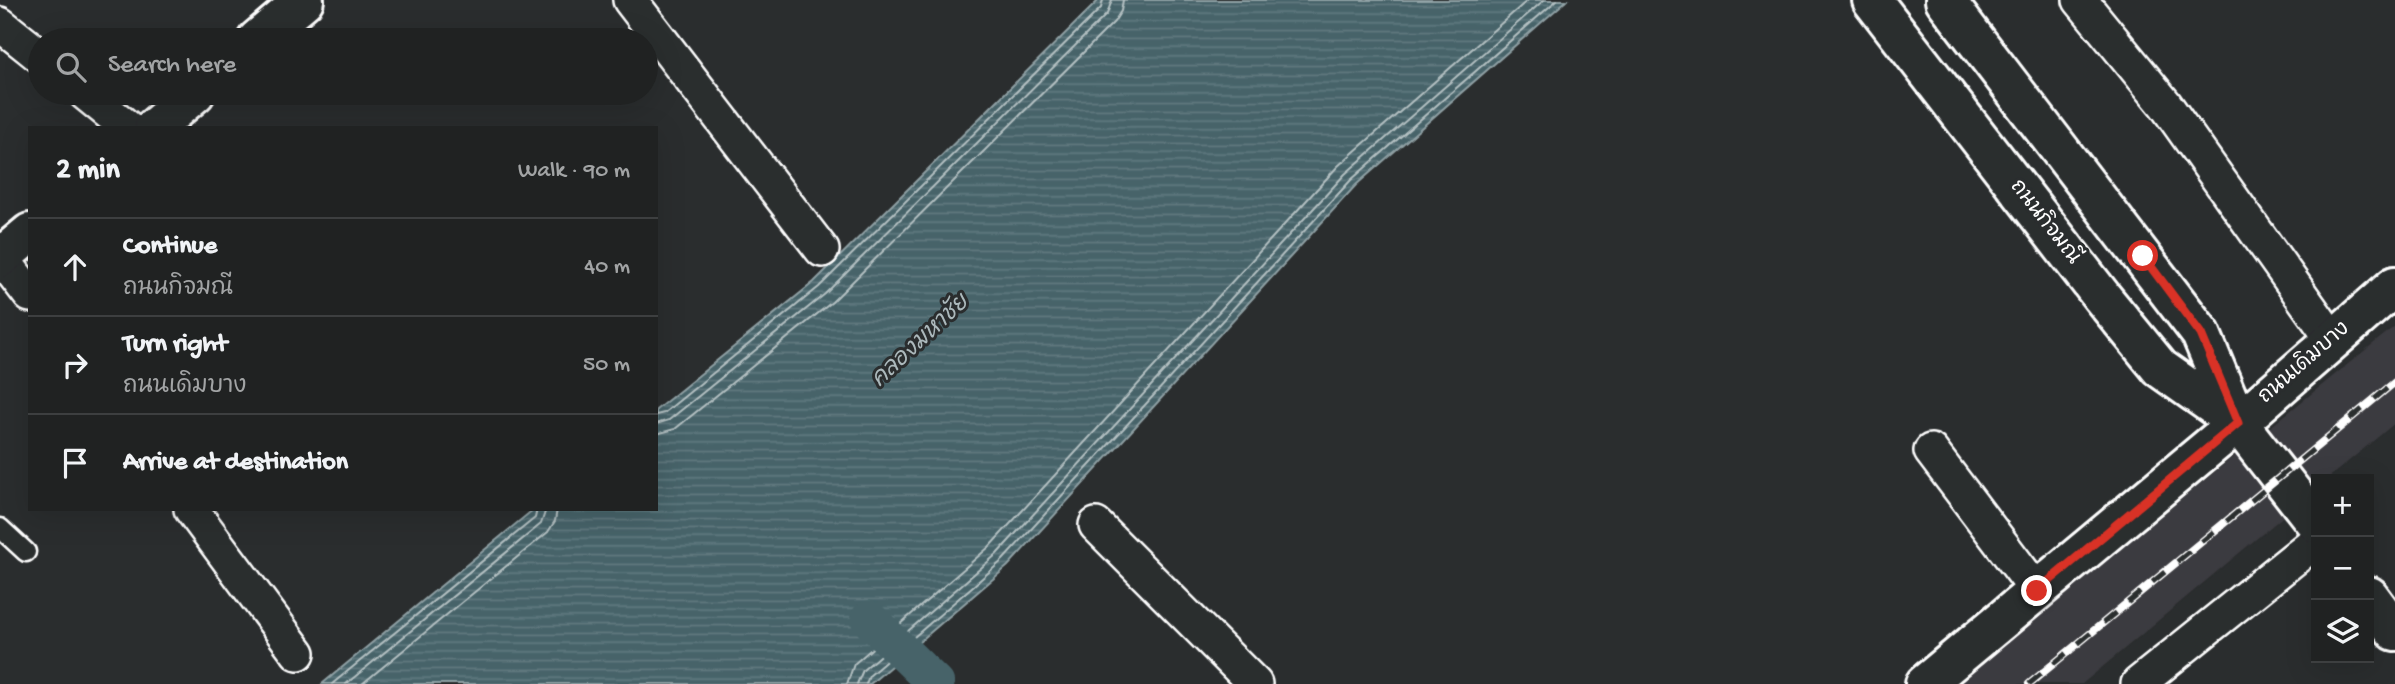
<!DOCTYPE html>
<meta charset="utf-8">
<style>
:root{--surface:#202222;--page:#282a2a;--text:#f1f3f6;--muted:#a2a4a5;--line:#3d3f40}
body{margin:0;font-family:"Gochi Hand","Playpen Sans Thai",sans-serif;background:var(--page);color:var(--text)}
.controls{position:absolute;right:21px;bottom:21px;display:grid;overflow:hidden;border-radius:0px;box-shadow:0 7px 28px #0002}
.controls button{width:63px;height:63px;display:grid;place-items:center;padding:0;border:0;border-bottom:2px solid var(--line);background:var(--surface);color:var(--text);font:35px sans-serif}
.stop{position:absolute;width:21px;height:21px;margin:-16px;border:5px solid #d93025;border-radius:50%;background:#fff}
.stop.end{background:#d93025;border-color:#fff;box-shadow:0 2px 7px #0008}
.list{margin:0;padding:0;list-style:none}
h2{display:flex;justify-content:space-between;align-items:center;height:91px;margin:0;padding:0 28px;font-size:30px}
h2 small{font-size:23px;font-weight:400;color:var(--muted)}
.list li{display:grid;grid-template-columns:46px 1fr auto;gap:21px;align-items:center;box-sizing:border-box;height:98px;padding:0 28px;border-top:2px solid var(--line)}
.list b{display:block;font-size:26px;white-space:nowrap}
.list p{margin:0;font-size:23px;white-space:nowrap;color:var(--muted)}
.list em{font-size:23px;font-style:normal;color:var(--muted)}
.icon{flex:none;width:38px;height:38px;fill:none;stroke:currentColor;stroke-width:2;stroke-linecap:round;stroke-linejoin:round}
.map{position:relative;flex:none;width:2395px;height:684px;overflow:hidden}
.search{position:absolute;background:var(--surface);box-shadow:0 7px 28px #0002;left:28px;top:28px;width:630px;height:77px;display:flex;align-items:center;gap:18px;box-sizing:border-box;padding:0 24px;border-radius:38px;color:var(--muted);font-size:26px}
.panel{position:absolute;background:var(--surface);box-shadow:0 7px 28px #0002;left:28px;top:126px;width:630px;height:385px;border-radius:0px}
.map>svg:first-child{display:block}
.built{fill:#3b3a3f}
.water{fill:url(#water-rules);stroke:#90a1a5;stroke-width:2}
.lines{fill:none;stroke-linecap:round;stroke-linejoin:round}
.shore{stroke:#b5c1c3;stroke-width:2}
.canal{stroke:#466369;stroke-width:37}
.lane-casing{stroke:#fff;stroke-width:23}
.street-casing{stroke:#fff;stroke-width:38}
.secondary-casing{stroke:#fff;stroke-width:44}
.lane{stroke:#2a2d2e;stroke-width:18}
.street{stroke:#2a2d2e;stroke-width:33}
.secondary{stroke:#2a2d2e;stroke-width:38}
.rail-casing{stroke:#fff;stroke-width:8}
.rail{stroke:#2a2d2e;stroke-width:5;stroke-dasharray:16;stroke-linecap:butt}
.route{stroke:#d93025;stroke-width:9}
.labels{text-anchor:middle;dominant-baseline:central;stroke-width:6;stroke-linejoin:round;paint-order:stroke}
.street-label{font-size:21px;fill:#fff;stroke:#2a2d2e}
.water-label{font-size:23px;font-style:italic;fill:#acb9bc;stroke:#2a2d2e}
</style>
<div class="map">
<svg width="2395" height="684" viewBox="0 0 2395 684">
<defs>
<pattern id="water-rules" width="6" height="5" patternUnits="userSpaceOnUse" patternTransform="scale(1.75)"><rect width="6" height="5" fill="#466369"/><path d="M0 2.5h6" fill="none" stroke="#627a80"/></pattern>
</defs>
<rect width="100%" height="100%" fill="#2a2d2e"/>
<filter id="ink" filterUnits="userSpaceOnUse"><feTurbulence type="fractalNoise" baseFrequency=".0143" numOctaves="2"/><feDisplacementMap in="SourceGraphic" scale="14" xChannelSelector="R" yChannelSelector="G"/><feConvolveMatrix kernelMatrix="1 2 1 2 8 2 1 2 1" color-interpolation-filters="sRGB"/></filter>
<g filter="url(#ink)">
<!-- built -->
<path class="built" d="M2395,326V423L2327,479H2316V489L2082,684H1953Z"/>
<!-- water -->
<path class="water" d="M1099,0H1567L1356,185L1008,566L870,684H322L534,509H656V410L814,282Z"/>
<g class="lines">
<!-- shore -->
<path class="shore" d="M656,415L664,413L819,287L1101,8L1103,0
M656,424L669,420L825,294L1107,14L1112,0
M656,434L675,429L832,302L1114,22L1121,11L1123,0
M332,684L535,518L537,509
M346,684L541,524L546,509
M362,684L548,532L555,521L557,509
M847,684L854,664L989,547L1338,166L1528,0
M857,684L863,670L997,554L1345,174L1544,0
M866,684L869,676L1003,560L1351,180L1557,0"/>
<!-- canal -->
<path class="canal" d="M869,619L936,684"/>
<defs>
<path id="lane" d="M0,528L26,552"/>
<path id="street" d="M630,0L822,250
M2080,0L2165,104L2333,340
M0,24L40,56
M85,93L128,128
M1,257L30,295
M1931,451L2037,591
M191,509L298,653
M1096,525L1255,684
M2138,684L2316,541"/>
<path id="secondary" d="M1872,0L2102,297L2160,368L2238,423L2316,523
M1945,0L2201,334L2238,423
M257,40L304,0
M154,128L195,93
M0,258L30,233
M2369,596L2395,631
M1925,684L2238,423L2395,286"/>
</defs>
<!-- lane casing -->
<use href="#lane" class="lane-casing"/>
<!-- street casing -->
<use href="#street" class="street-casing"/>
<!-- secondary casing -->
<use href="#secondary" class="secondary-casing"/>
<!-- lane -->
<use href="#lane" class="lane"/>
<!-- street -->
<use href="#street" class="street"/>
<!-- secondary -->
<use href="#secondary" class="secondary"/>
<defs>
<path id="rail" d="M2029,684L2395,382"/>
</defs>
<!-- rail casing -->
<use href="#rail" class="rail-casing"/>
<!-- rail -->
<use href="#rail" class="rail"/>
</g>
</g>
<g class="lines" filter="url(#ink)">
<!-- route -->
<path class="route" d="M2037,591L2238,423L2201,334L2143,256"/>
</g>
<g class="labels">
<!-- street labels -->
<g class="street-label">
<text transform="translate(2044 223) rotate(52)">ถนนกิจมณี</text>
<text transform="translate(2305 364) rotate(-41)">ถนนเดิมบาง</text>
</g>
<!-- water labels -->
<g class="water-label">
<text transform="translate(921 342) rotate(-43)">คลองมหาชัย</text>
</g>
</g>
</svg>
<div class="controls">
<button>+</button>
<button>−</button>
<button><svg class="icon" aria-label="layers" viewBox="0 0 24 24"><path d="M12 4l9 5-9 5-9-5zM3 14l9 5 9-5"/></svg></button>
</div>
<div class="stop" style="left:2143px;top:256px"></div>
<div class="stop end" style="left:2037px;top:591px"></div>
<div class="search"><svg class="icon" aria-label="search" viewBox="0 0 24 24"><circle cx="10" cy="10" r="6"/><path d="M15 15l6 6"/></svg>Search here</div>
<section class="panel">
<h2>2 min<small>Walk · 90 m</small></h2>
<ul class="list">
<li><svg class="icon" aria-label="ahead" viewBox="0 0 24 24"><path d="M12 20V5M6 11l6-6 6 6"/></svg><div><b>Continue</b><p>ถนนกิจมณี</p></div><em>40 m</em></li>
<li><svg class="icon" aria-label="right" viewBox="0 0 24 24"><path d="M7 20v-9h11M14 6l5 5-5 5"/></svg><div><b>Turn right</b><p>ถนนเดิมบาง</p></div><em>50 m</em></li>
<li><svg class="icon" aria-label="arrive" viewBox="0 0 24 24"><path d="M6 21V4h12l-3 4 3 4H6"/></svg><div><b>Arrive at destination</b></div></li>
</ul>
</section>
</div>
